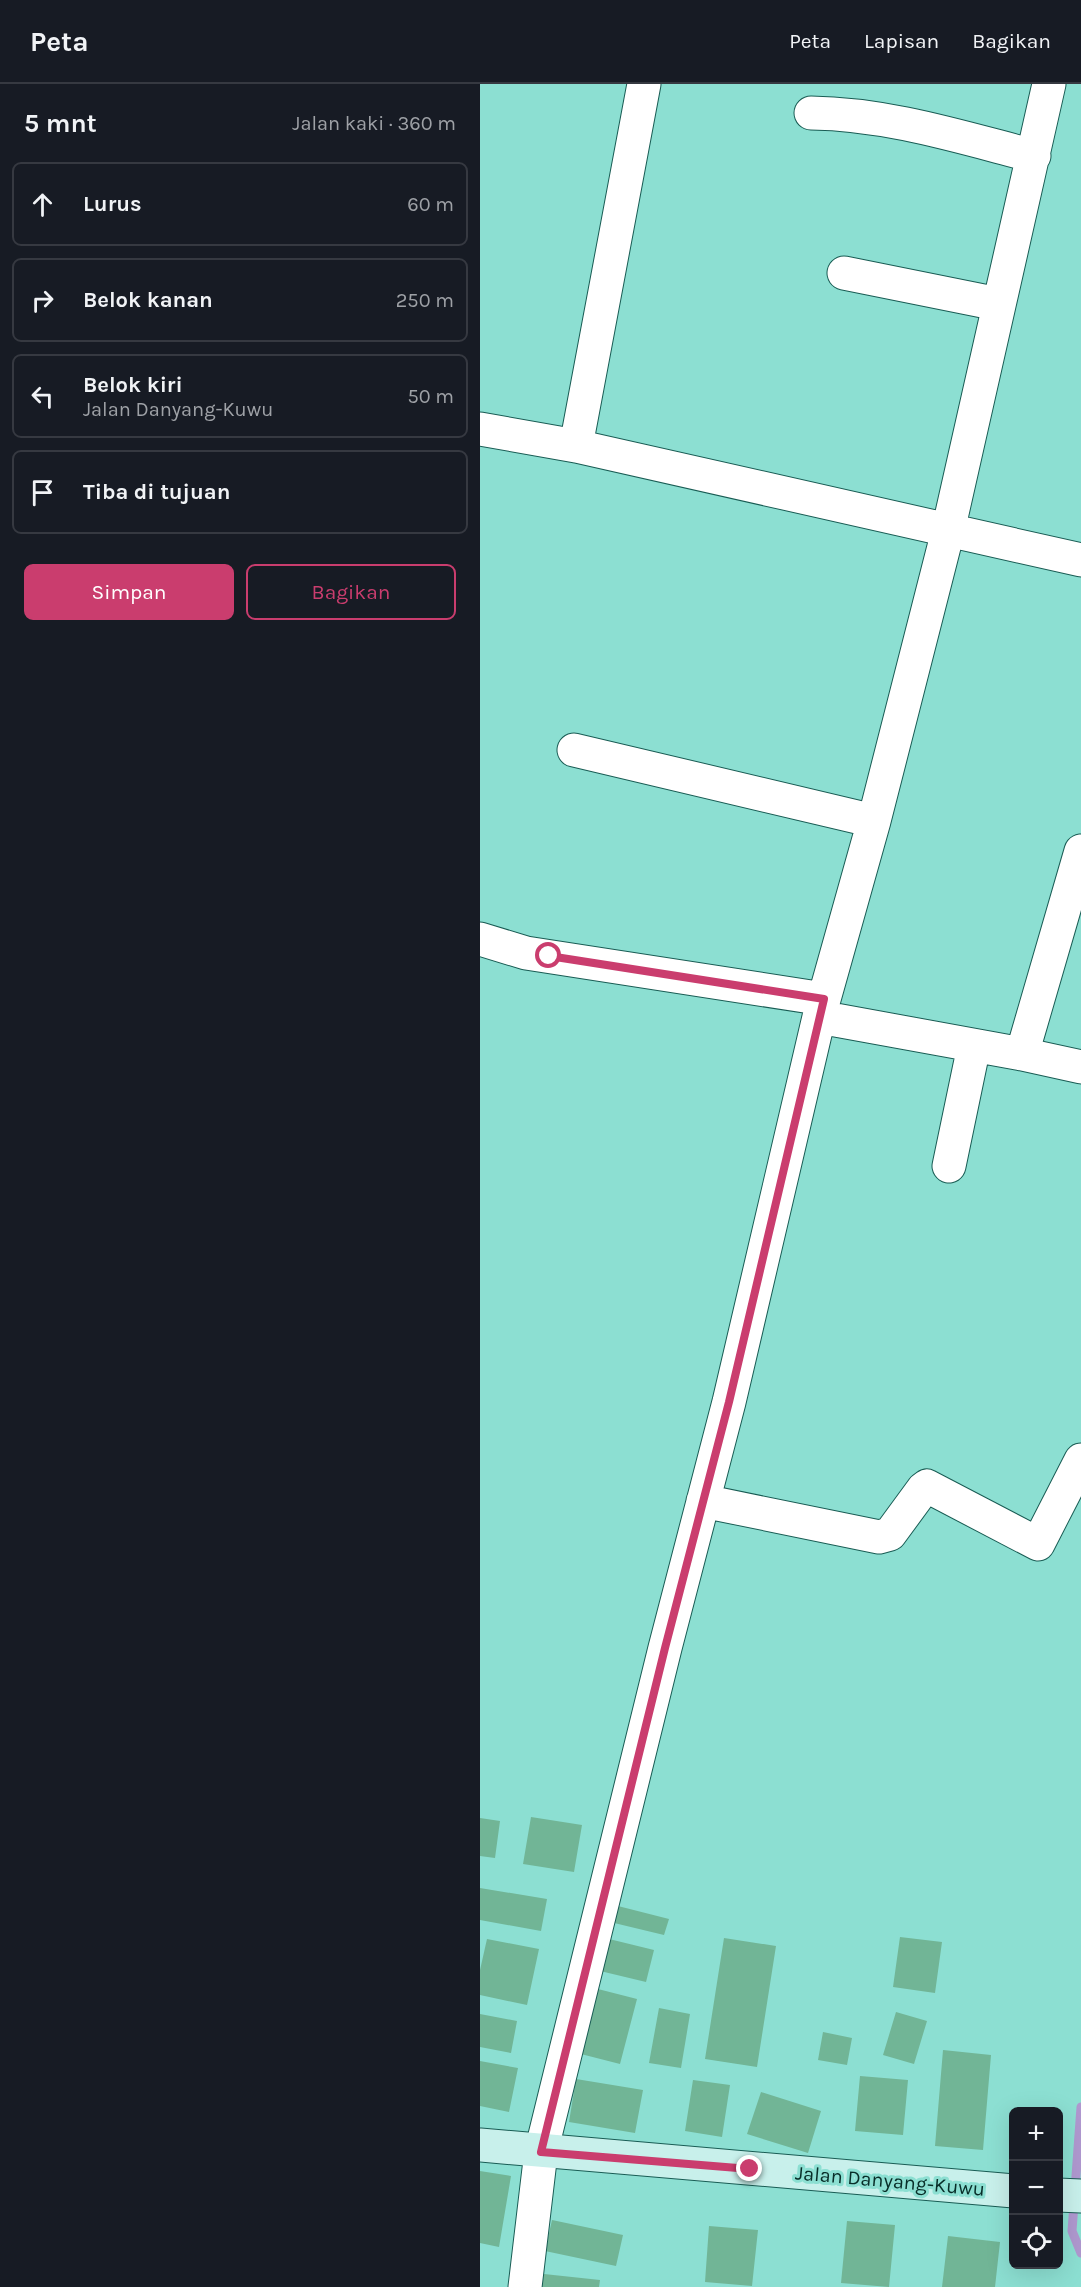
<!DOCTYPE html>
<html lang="id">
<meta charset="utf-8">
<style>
:root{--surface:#171b24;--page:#20242c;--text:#f1f3f6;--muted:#9ea1a6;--line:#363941;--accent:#ca3d6e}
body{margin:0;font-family:Karla,sans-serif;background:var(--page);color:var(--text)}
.controls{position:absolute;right:18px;bottom:18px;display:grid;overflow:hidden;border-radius:9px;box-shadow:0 6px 24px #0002}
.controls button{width:54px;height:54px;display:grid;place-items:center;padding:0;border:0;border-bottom:2px solid var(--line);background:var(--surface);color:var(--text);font:30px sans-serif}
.stop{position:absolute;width:18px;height:18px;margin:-14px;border:4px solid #ca3d6e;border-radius:50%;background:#fff}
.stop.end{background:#ca3d6e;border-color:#fff;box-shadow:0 2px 6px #0008}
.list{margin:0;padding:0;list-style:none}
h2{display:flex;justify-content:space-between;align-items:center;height:78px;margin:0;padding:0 24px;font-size:26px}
h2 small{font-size:20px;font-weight:400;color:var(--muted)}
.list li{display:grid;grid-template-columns:39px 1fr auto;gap:18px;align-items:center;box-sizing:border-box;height:84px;margin:0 12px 12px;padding:0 12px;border:2px solid var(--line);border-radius:9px}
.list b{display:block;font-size:22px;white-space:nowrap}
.list p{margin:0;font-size:20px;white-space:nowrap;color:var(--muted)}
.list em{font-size:20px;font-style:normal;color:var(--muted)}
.actions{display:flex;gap:12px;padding:18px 24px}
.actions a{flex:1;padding:14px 0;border:2px solid var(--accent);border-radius:9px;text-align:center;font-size:21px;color:var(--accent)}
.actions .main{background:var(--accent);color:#fff}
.icon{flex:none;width:33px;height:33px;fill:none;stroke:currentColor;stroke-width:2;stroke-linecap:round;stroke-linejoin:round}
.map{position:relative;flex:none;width:601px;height:2203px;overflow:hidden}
header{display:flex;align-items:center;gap:36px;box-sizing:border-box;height:84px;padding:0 30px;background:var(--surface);border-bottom:2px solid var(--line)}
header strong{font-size:28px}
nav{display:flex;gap:33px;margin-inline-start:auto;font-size:21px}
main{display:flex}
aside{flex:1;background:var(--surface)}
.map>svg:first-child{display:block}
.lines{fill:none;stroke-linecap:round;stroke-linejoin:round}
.stream{stroke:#af98cf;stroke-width:9}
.building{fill:#71b596}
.street-casing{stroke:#195c54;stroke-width:35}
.secondary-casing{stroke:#195c54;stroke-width:35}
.street{stroke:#fff;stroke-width:33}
.secondary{stroke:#c8f0eb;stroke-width:33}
.route{stroke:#ca3d6e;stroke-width:8}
.labels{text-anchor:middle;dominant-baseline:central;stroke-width:6;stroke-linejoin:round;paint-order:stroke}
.street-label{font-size:20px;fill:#082d28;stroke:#8cdfd2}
</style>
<header>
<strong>Peta</strong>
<nav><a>Peta</a><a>Lapisan</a><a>Bagikan</a></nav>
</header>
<main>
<aside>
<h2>5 mnt<small>Jalan kaki · 360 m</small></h2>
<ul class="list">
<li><svg class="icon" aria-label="ahead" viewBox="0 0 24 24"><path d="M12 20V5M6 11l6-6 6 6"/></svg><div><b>Lurus</b></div><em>60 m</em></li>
<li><svg class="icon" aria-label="right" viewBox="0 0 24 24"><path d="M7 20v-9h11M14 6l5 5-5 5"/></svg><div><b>Belok kanan</b></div><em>250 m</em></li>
<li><svg class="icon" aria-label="left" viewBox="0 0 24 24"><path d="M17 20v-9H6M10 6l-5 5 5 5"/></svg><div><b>Belok kiri</b><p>Jalan Danyang-Kuwu</p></div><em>50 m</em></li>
<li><svg class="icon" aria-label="arrive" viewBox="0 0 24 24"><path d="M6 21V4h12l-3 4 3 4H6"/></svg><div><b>Tiba di tujuan</b></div></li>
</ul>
<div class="actions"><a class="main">Simpan</a><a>Bagikan</a></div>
</aside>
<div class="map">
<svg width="601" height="2203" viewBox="0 0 601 2203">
<rect width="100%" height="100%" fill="#8cdfd2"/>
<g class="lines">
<!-- stream -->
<path class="stream" d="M601,2023L592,2147L601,2169"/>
</g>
<!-- building -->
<path class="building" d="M51,1733L102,1741L94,1788L43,1780Z
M0,1734L20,1737L15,1774L0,1772Z
M0,1804L67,1815L61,1847L0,1836Z
M134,1821L189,1835L184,1851L130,1838Z
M420,1853L462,1858L455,1909L413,1903Z
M125,1854L174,1866L166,1898L116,1886Z
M244,1854L296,1862L277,1983L225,1975Z
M7,1855L59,1865L47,1921L0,1911V1886Z
M114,1904L157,1915L140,1980L97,1969Z
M179,1924L210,1930L201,1984L169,1979Z
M416,1928L447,1937L434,1980L403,1971Z
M0,1930L37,1937L31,1969L0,1963Z
M343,1948L372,1954L367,1981L338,1976Z
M463,1966L511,1971L503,2066L455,2062Z
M0,1977L38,1984L29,2028L0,2022Z
M380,1992L428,1996L423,2051L375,2047Z
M96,1995L163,2006L155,2049L89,2038Z
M213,1996L250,2001L242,2053L205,2047Z
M281,2008L341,2027L328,2069L267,2050Z
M0,2087L31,2092L19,2163L0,2159Z
M72,2136L143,2151L136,2182L65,2167Z
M367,2137L415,2141L409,2203L361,2199Z
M229,2142L278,2146L272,2202L225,2198Z
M468,2152L520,2158L515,2203H462Z
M64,2190L120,2196L119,2203H62Z"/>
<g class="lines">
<defs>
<path id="street" d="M331,29C408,30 480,53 554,72
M364,189L518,220
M0,345L96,362L601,476
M96,362L164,0
M94,666L394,737
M0,855L46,869L344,915
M339,933L542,970L601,983
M542,970L601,767
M469,1082L494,962
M223,1417L399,1453L410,1450L443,1405L447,1402L558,1460L601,1376
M45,2203L61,2068L185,1564L249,1318L339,933L394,737L468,447L569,0"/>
<path id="secondary" d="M0,2061L534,2107
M578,2111L601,2112"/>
</defs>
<!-- street casing -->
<use href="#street" class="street-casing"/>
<!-- secondary casing -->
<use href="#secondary" class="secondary-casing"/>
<!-- street -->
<use href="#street" class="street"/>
<!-- secondary -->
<use href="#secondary" class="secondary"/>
</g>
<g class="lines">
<!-- route -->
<path class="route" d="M69,872L344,915L249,1318L185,1564L61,2068L270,2085"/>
</g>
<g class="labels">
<!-- street labels -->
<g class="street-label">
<text transform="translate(410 2097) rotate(5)">Jalan Danyang-Kuwu</text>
</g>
</g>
</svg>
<div class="controls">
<button>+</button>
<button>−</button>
<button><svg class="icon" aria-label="locate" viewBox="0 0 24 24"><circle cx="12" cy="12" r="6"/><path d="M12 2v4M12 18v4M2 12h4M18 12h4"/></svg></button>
</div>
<div class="stop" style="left:69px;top:872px"></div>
<div class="stop end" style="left:270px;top:2085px"></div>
</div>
</main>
